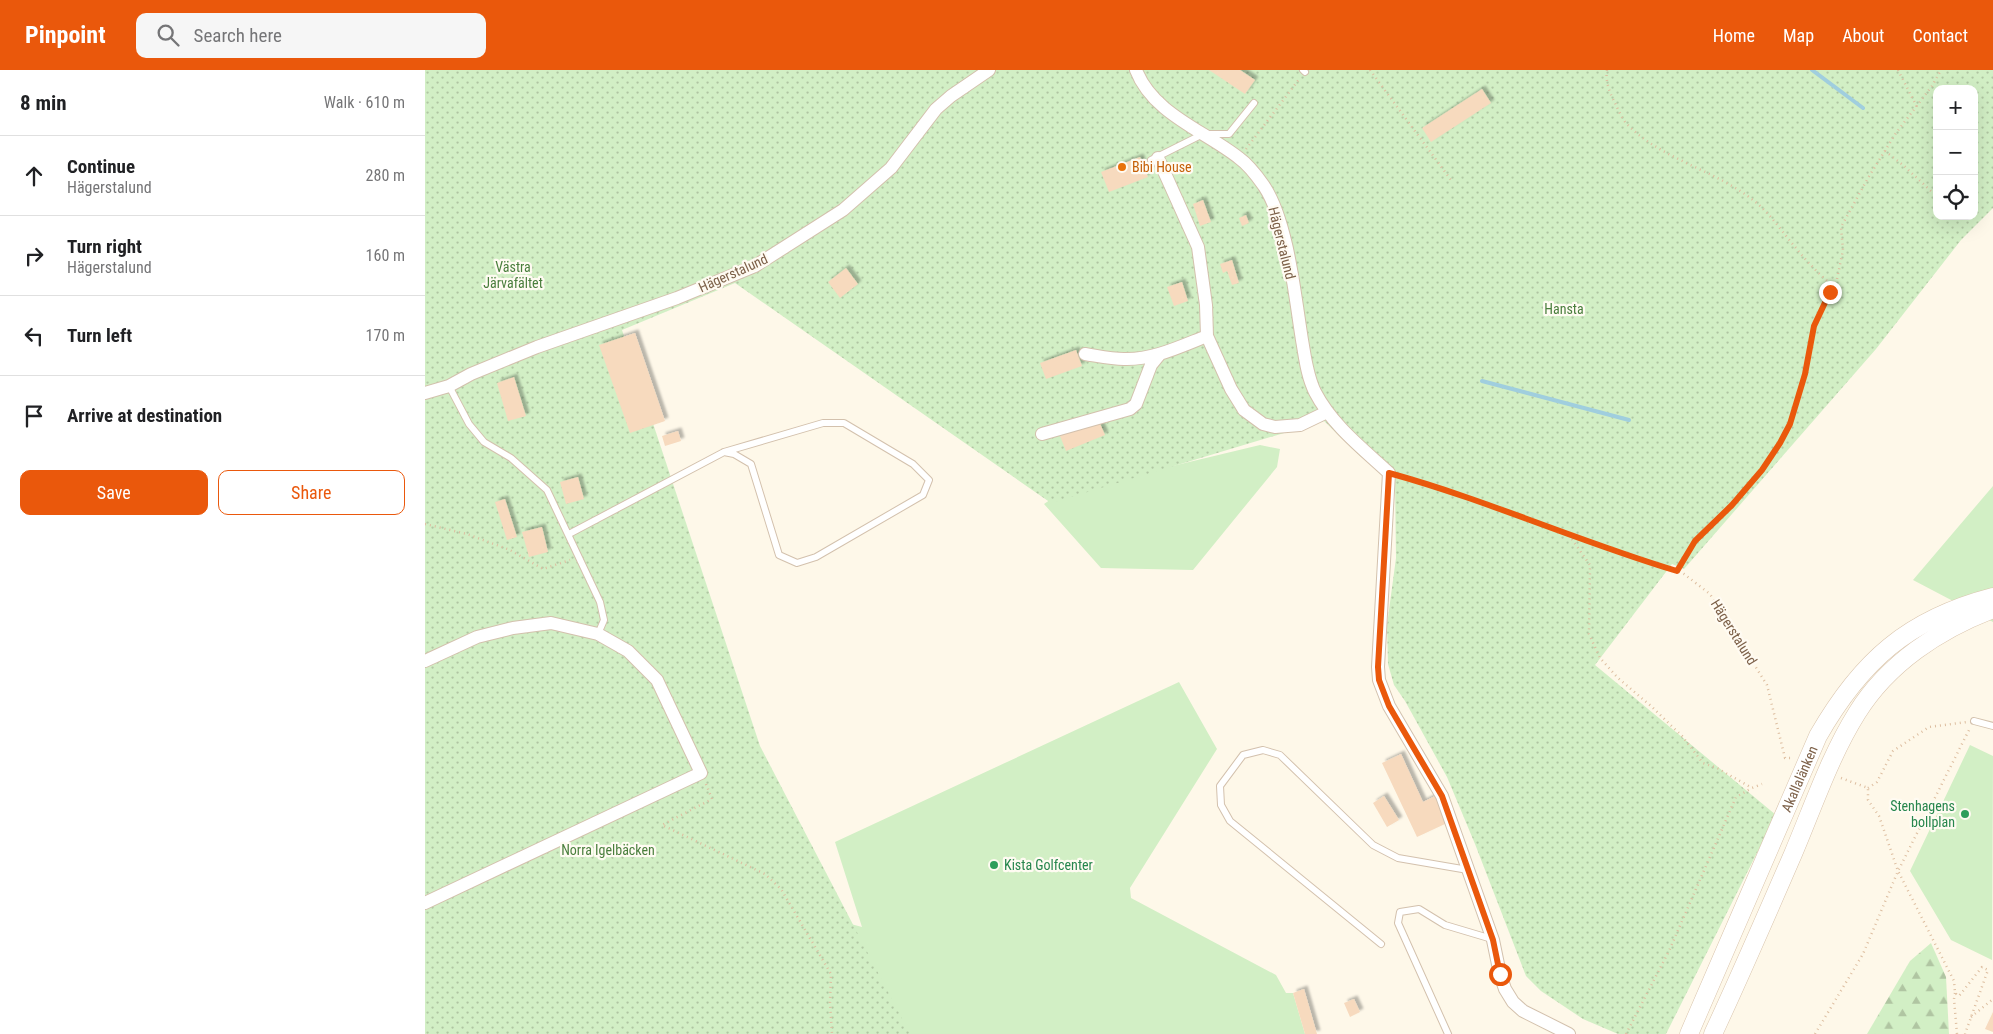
<!DOCTYPE html>
<meta charset="utf-8">
<style>
:root{--surface:#fff;--page:#f6f6f6;--text:#202124;--muted:#757577;--line:#e0e0e0;--accent:#ea580c}
body{margin:0;font-family:"Roboto Condensed",sans-serif;background:var(--page);color:var(--text)}
.controls{position:absolute;right:15px;top:15px;display:grid;overflow:hidden;border-radius:10px;box-shadow:0 5px 20px #0002}
.controls button{width:45px;height:45px;display:grid;place-items:center;padding:0;border:0;border-bottom:1px solid var(--line);background:var(--surface);color:var(--text);font:25px sans-serif}
.stop{position:absolute;width:15px;height:15px;margin:-11px;border:4px solid #ea580c;border-radius:50%;background:#fff}
.stop.end{background:#ea580c;border-color:#fff;box-shadow:0 1px 5px #0008}
.list{margin:0;padding:0;list-style:none}
h2{display:flex;justify-content:space-between;align-items:center;height:65px;margin:0;padding:0 20px;font-size:21px}
h2 small{font-size:16px;font-weight:400;color:var(--muted)}
.list li{display:grid;grid-template-columns:32px 1fr auto;gap:15px;align-items:center;box-sizing:border-box;height:80px;padding:0 20px;border-top:1px solid var(--line)}
.list b{display:block;font-size:19px;white-space:nowrap}
.list p{margin:0;font-size:16px;white-space:nowrap;color:var(--muted)}
.list em{font-size:16px;font-style:normal;color:var(--muted)}
.actions{display:flex;gap:10px;padding:15px 20px}
.actions a{flex:1;padding:11px 0;border:1px solid var(--accent);border-radius:10px;text-align:center;font-size:18px;color:var(--accent)}
.actions .main{background:var(--accent);color:#fff}
.icon{flex:none;width:28px;height:28px;fill:none;stroke:currentColor;stroke-width:2;stroke-linecap:round;stroke-linejoin:round}
.map{position:relative;flex:none;width:1568px;height:964px;overflow:hidden}
header{display:flex;align-items:center;gap:30px;box-sizing:border-box;height:70px;padding:0 25px;background:var(--accent);color:#fff}
header strong{font-size:24px}
nav{display:flex;gap:28px;margin-inline-start:auto;font-size:18px}
.search{width:350px;height:45px;background:var(--page);display:flex;align-items:center;gap:12px;box-sizing:border-box;padding:0 18px;border-radius:10px;color:var(--muted);font-size:19px}
main{display:flex}
aside{flex:1;background:var(--surface)}
.map>svg:first-child{display:block}
.grass{fill:#d2efc5}
.forest{fill:url(#forest-firs)}
.park{fill:url(#park-dots);fill-rule:evenodd}
.lines{fill:none;stroke-linecap:round;stroke-linejoin:round}
.stream{stroke:#a0cede;stroke-width:4}
.building{fill:#f7dabe;filter:url(#shadow)}
.lane-casing{stroke:#d3c1ad;stroke-width:8}
.street-casing{stroke:#d3c1ad;stroke-width:14}
.secondary-casing{stroke:#d9c4ac;stroke-width:19}
.path{stroke:#ddbea0;stroke-width:2.5;stroke-dasharray:1 4;stroke-linecap:butt}
.lane{stroke:#fff;stroke-width:6}
.street{stroke:#fff;stroke-width:12}
.secondary{stroke:#fff;stroke-width:18}
.route{stroke:#ea580c;stroke-width:6}
.food-dot{fill:#e8710a;stroke:#fffbf2;stroke-width:2}
.leisure-dot{fill:#2e9e5b;stroke:#fffbf2;stroke-width:2}
.labels{text-anchor:middle;dominant-baseline:central;stroke-width:4.5;stroke-linejoin:round;paint-order:stroke}
.food-label{font-size:14px;fill:#c56008;stroke:#fffbf2;text-anchor:start}
.street-label{font-size:14px;fill:#7d6149;stroke:#fffbf2}
.park-label{font-size:14px;fill:#497e3c;stroke:#fffbf2}
.leisure-label{font-size:14px;fill:#27864d;stroke:#fffbf2;text-anchor:end}
</style>
<header>
<strong>Pinpoint</strong>
<div class="search"><svg class="icon" aria-label="search" viewBox="0 0 24 24"><circle cx="10" cy="10" r="6"/><path d="M15 15l6 6"/></svg>Search here</div>
<nav><a>Home</a><a>Map</a><a>About</a><a>Contact</a></nav>
</header>
<main>
<aside>
<h2>8 min<small>Walk · 610 m</small></h2>
<ul class="list">
<li><svg class="icon" aria-label="ahead" viewBox="0 0 24 24"><path d="M12 20V5M6 11l6-6 6 6"/></svg><div><b>Continue</b><p>Hägerstalund</p></div><em>280 m</em></li>
<li><svg class="icon" aria-label="right" viewBox="0 0 24 24"><path d="M7 20v-9h11M14 6l5 5-5 5"/></svg><div><b>Turn right</b><p>Hägerstalund</p></div><em>160 m</em></li>
<li><svg class="icon" aria-label="left" viewBox="0 0 24 24"><path d="M17 20v-9H6M10 6l-5 5 5 5"/></svg><div><b>Turn left</b></div><em>170 m</em></li>
<li><svg class="icon" aria-label="arrive" viewBox="0 0 24 24"><path d="M6 21V4h12l-3 4 3 4H6"/></svg><div><b>Arrive at destination</b></div></li>
</ul>
<div class="actions"><a class="main">Save</a><a>Share</a></div>
</aside>
<div class="map">
<svg width="1568" height="964" viewBox="0 0 1568 964">
<defs>
<pattern id="forest-firs" width="22" height="20" patternUnits="userSpaceOnUse" patternTransform="scale(1.25)"><rect width="22" height="20" fill="#d2efc5"/><path d="M5 1l3.5 6h-7zM16 11l3.5 6h-7z" fill="#b0c5a2"/></pattern>
<pattern id="park-dots" width="8" height="8" patternUnits="userSpaceOnUse" patternTransform="scale(1.25)"><rect width="8" height="8" fill="#d2efc5"/><path d="M2 2h.1M6 6h.1" fill="none" stroke="#b0c5a2" stroke-width="1.8" stroke-linecap="round"/></pattern>
<filter id="shadow"><feDropShadow dx="3.5" dy="-3.5" stdDeviation="1" flood-color="#0004"/></filter>
</defs>
<rect width="100%" height="100%" fill="#fef8e9"/>
<!-- grass -->
<path class="grass" d="M835,375L855,379L852,397L768,500L676,498L619,434L635,423Z
M1568,416V552L1488,510Z
M0,525L359,836L437,857L410,772L754,612L792,679L705,818L706,828L851,905L861,923H868L880,964H0Z
M1545,675L1568,686L1567,890L1526,870L1485,801Z"/>
<!-- forest -->
<path class="forest" d="M1506,873L1521,907L1524,964H1442L1485,891Z"/>
<!-- park -->
<path class="park" d="M0,0H1568V138L1536,170L1451,279L1259,499L1247,494L1170,595L1351,745L1241,964H1193L1158,949L1116,921L1101,906L1050,774L1022,707L980,631L969,615L963,594L962,555L971,488L970,409L935,386L899,351L626,433L310,213L197,260L335,676L485,964H0ZM1512,19H1549V146H1512Z"/>
<g class="lines">
<!-- stream -->
<path class="stream" d="M1387,0L1438,38
M1057,311L1204,350"/>
</g>
<!-- building -->
<path class="building" d="M784,0H815L830,10L820,24Z
M1057,19L1066,33L1006,72L997,58Z
M715,87L723,107L684,122L676,102Z
M778,130L786,152L775,156L768,134Z
M821,145L824,153L817,156L814,148Z
M807,190L814,213L807,215L802,201L798,203L795,194Z
M421,198L433,214L415,228L403,212Z
M757,212L763,231L749,236L742,217Z
M210,263L240,351L205,363L174,275Z
M651,280L657,296L621,309L615,293Z
M89,307L101,346L83,351L72,313Z
M673,349L680,365L641,381L635,366Z
M253,361L256,371L240,376L237,366Z
M153,407L159,429L141,434L135,412Z
M80,429L92,467L82,470L70,432Z
M117,457L123,482L104,487L97,462Z
M976,684L998,732L1010,726L1022,753L992,767L957,693Z
M959,726L974,750L962,757L948,733Z
M879,919L892,964H880L868,923Z
M929,929L935,942L925,947L919,933Z
M1568,942V962L1560,959Z"/>
<g class="lines">
<defs>
<path id="lane" d="M878,0L880,2
M726,90L778,64H804L829,33
M24,316L44,354L59,372L86,388L122,420L175,532L179,550L173,564
M144,464L299,382L398,353H419L488,394L504,410L498,425L391,487L372,493L354,485L326,394L309,384L299,382
M1549,651L1568,656
M956,874L805,751L796,735L795,716L818,685L838,680L855,685L948,775L973,788L1043,800
M1023,964L973,853L975,842L994,839L1020,855L1067,869"/>
<path id="street" d="M711,0C728,44 780,61 814,88C824,95 832,106 839,116C863,152 870,227 877,270C880,287 882,306 890,322C907,355 937,378 964,403L953,597L954,610L964,636L1017,726L1068,870L1075,904L1080,919L1088,932L1098,941L1144,964
M733,88L773,177L781,235L782,266L806,319L819,340L838,354L850,357L875,355L902,342
M660,284C673,286 686,289 699,289C728,290 756,276 782,266
M0,323L24,316L46,304L112,277L252,228L330,196L418,140L466,98L511,39L526,26L564,0
M617,364L705,339L711,334L726,295L735,284
M0,591L52,567L88,558L126,553L173,564L203,581L232,610L276,703L0,833"/>
<g id="secondary">
<path id="s1" d="M1264,964L1393,666C1436,591 1483,549 1568,527"/>
<path d="M1288,964C1316,904 1342,844 1368,784C1388,737 1405,686 1432,643C1463,593 1515,559 1568,539"/>
</g>
</defs>
<!-- lane casing -->
<use href="#lane" class="lane-casing"/>
<!-- street casing -->
<use href="#street" class="street-casing"/>
<!-- secondary casing -->
<use href="#secondary" class="secondary-casing"/>
<!-- path -->
<path class="path" d="M945,0L1026,110
M1182,0C1180,11 1185,24 1190,33C1193,39 1196,47 1201,53C1233,88 1290,100 1328,130C1345,143 1357,162 1371,178C1382,192 1395,205 1408,216
M1473,0L1492,37
M821,79L875,8
M1460,81L1478,95L1506,121
M975,406L1001,413L1212,489L1252,501L1259,504L1285,524L1342,615L1360,688H1369
M0,454L42,464L85,480L118,499L145,490
M1144,465L1165,495L1164,564L1175,588L1193,608L1226,636L1257,666L1278,693L1292,698L1327,718L1337,714
M1252,501L1270,471L1307,435L1337,400L1365,354L1380,304L1389,256L1412,209L1418,180L1416,157L1443,108L1471,63L1507,16L1516,0
M1416,708L1443,718V730L1454,746L1473,801L1529,911L1530,923L1534,926L1557,897L1563,900L1540,964
M281,714L287,729L237,755L340,804L356,819L406,904L405,932L407,964
M1443,718L1452,712L1468,681L1504,657L1542,652
M1530,923L1529,929L1532,964
M1546,947L1568,929
M1201,964L1244,881L1311,727L1327,718
M1390,964L1438,884L1473,801L1545,658"/>
<!-- lane -->
<use href="#lane" class="lane"/>
<!-- street -->
<use href="#street" class="street"/>
<!-- secondary -->
<use href="#secondary" class="secondary"/>
</g>
<g class="lines">
<!-- route -->
<path class="route" d="M1075,904L1068,870L1017,726L964,636L954,610L953,597L964,403C1062,430 1155,472 1252,501L1270,471L1307,435L1337,400L1355,373L1365,354L1380,304L1389,256L1405,222"/>
</g>
<!-- markers -->
<circle class="food-dot" cx="697" cy="97" r="5"/>
<g class="leisure-dot">
<circle cx="1540" cy="744" r="5"/>
<circle cx="569" cy="795" r="5"/>
</g>
<g class="labels">
<!-- food labels -->
<g class="food-label">
<text x="707" y="97">Bibi House</text>
</g>
<!-- street labels -->
<g class="street-label">
<text transform="translate(857 173) rotate(76)">Hägerstalund</text>
<text transform="translate(308 203) rotate(-24)">Hägerstalund</text>
<text transform="translate(1309 562) rotate(58)">Hägerstalund</text>
<text stroke="none"><textPath href="#s1" startOffset="278">Akallalänken</textPath></text>
</g>
<!-- park labels -->
<g class="park-label">
<text x="88" y="197">Västra<tspan x="88" dy="16">Järvafältet</tspan></text>
<text x="1139" y="239">Hansta</text>
<text x="183" y="780">Norra Igelbäcken</text>
</g>
<!-- leisure labels -->
<g class="leisure-label">
<text x="1530" y="736">Stenhagens<tspan x="1530" dy="16">bollplan</tspan></text>
<text x="579" y="795" text-anchor="start">Kista Golfcenter</text>
</g>
</g>
</svg>
<div class="controls">
<button>+</button>
<button>−</button>
<button><svg class="icon" aria-label="locate" viewBox="0 0 24 24"><circle cx="12" cy="12" r="6"/><path d="M12 2v4M12 18v4M2 12h4M18 12h4"/></svg></button>
</div>
<div class="stop" style="left:1075px;top:904px"></div>
<div class="stop end" style="left:1405px;top:222px"></div>
</div>
</main>
